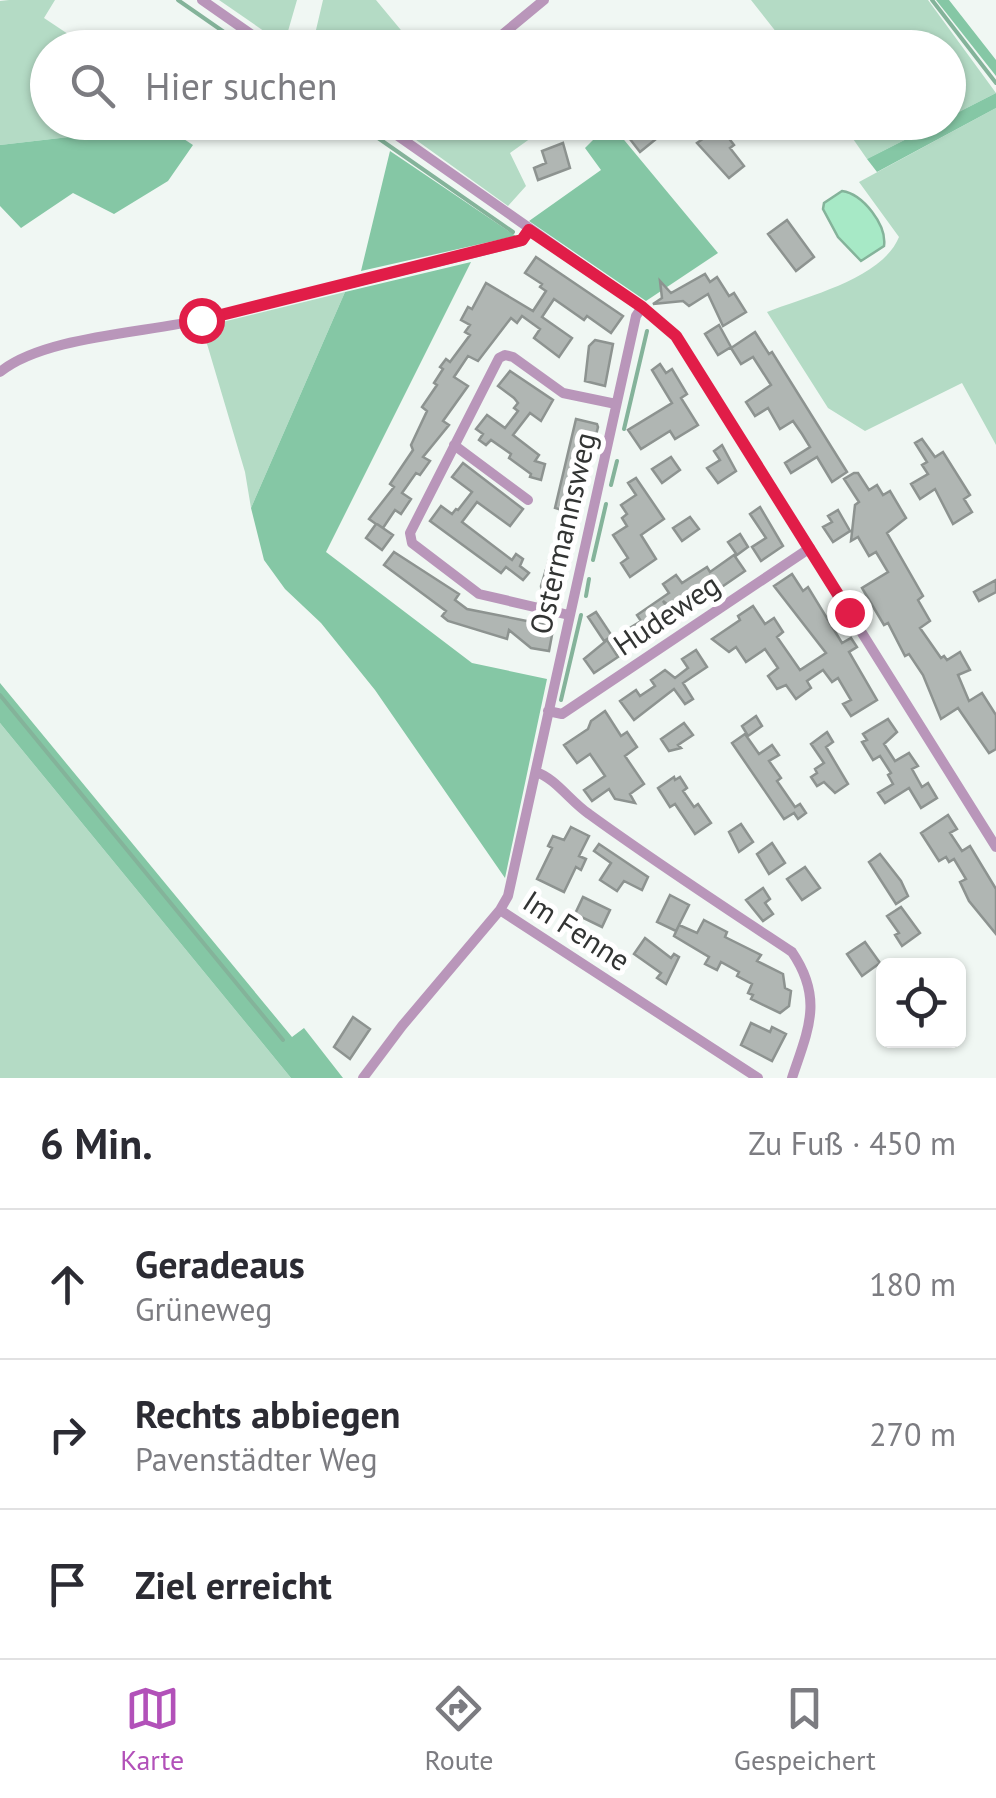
<!DOCTYPE html>
<html lang="de">
<meta charset="utf-8">
<style>
:root{--surface:#fff;--page:#f7f7f7;--text:#2b2b33;--muted:#7c7c81;--line:#e1e1e2;--accent:#b251b9}
body{margin:0;font-family:"PT Sans",sans-serif;background:var(--page);color:var(--text)}
.controls{position:absolute;right:30px;bottom:30px;display:grid;overflow:hidden;border-radius:15px;box-shadow:0 2px 8px #0004}
.controls button{width:90px;height:90px;display:grid;place-items:center;padding:0;border:0;border-bottom:2px solid var(--line);background:var(--surface);color:var(--text);font:50px sans-serif}
.stop{position:absolute;width:30px;height:30px;margin:-22px;border:8px solid #e11d48;border-radius:50%;background:#fff}
.stop.end{background:#e11d48;border-color:#fff;box-shadow:0 2px 10px #0008}
.list{margin:0;padding:0;list-style:none}
h2{display:flex;justify-content:space-between;align-items:center;height:130px;margin:0;padding:0 40px;font-size:42px}
h2 small{font-size:32px;font-weight:400;color:var(--muted)}
.list li{display:grid;grid-template-columns:65px 1fr auto;gap:30px;align-items:center;box-sizing:border-box;height:150px;padding:0 40px;border-top:2px solid var(--line)}
.list b{display:block;font-size:38px;white-space:nowrap}
.list p{margin:0;font-size:32px;white-space:nowrap;color:var(--muted)}
.list em{font-size:32px;font-style:normal;color:var(--muted)}
.icon{flex:none;width:55px;height:55px;fill:none;stroke:currentColor;stroke-width:2;stroke-linecap:round;stroke-linejoin:round}
.map{position:relative;flex:none;width:996px;height:1078px;overflow:hidden}
.search{position:absolute;background:var(--surface);box-shadow:0 2px 8px #0004;left:30px;right:30px;top:30px;height:110px;display:flex;align-items:center;gap:25px;box-sizing:border-box;padding:0 35px;border-radius:55px;color:var(--muted);font-size:38px}
.sheet{height:580px;background:var(--surface)}
nav{display:flex;justify-content:space-around;align-items:center;box-sizing:border-box;height:140px;border-top:2px solid var(--line);background:var(--surface);font-size:28px;color:var(--muted)}
nav a{display:grid;justify-items:center;gap:5px}
nav .on{color:var(--accent)}
.map>svg:first-child{display:block}
.green{fill:#b4dbc5}
.forest{fill:#85c7a5}
.water{fill:#a7e9c6;stroke:#84b39a;stroke-width:2.5}
.lines{fill:none;stroke-linecap:round;stroke-linejoin:round}
.stream{stroke:#84b39a;stroke-width:4}
.building{fill:#b0b6b3;stroke:#8d9390;stroke-width:2.5}
.street{stroke:#b996ba;stroke-width:10}
.route{stroke:#e11d48;stroke-width:12}
.labels{text-anchor:middle;dominant-baseline:central;stroke-width:10;stroke-linejoin:round;paint-order:stroke}
.street-label{font-size:30px;fill:#323433;stroke:#fff}
</style>
<div class="map">
<svg width="996" height="1078" viewBox="0 0 996 1078">
<rect width="100%" height="100%" fill="#f0f7f3"/>
<!-- green -->
<path class="green" d="M9,0H55L44,18L74,38L72,47L48,48V122H159L164,126L0,145V1Z
M219,0H297L284,45Z
M323,0H376L415,47H312Z
M751,0H928L996,93L949,117L948,48L788,47Z
M996,108V445L962,383L865,431L828,408L767,312C807,296 882,279 899,237L859,182Z
M404,122H552V123L510,153L526,186L508,206L405,132L402,127Z
M842,123H938L867,159Z
M345,292L251,508L245,472L202,327Z
M0,723L291,1078H0Z"/>
<!-- forest -->
<path class="forest" d="M936,0H949L996,60V76Z
M996,93V108L877,172L867,159L938,123L948,122L949,117Z
M610,123L718,253L646,301L529,221L601,170L585,148Z
M164,126L193,145L168,181L114,214L73,193L21,228L0,206V145Z
M390,151L516,236L361,271Z
M471,262L326,552L472,663L547,679L505,878L375,690L321,623L285,589L264,560L251,508L345,292Z
M0,683L292,1037L304,1028L343,1078H291L0,723Z"/>
<!-- water -->
<path class="water" d="M842,191C863,194 887,225 884,246L861,261L838,237L823,209L824,203Z"/>
<g class="lines">
<!-- stream -->
<path class="stream" d="M178,0L247,48
M932,0L996,83
M355,122L513,232
M624,429L647,331
M611,485L617,461
M593,560L606,504
M586,596L589,579
M0,695L283,1040
M561,700L581,615"/>
</g>
<!-- building -->
<path class="building" d="M641,122H677L640,152L626,134Z
M711,122H727L721,128L734,145L730,148L744,166L729,178L697,143L707,136L706,126Z
M563,143L570,168L538,180L534,168L546,163L542,151Z
M787,220L814,257L796,271L768,234Z
M536,257L623,316L611,333L587,316L584,320L554,299L542,317L572,338L559,357L534,338L540,329L522,316L517,323L511,318L478,361L468,356L454,377L468,386L443,421L449,425L423,457L430,461L420,475L416,473L402,493L411,499L401,514L395,510L383,528L377,524L393,535L382,550L366,538L376,524L369,519L394,487L390,484L413,450L411,445L427,411L422,407L437,385L434,383L443,369L440,367L446,359L450,362L470,335L465,332L470,325L461,320L468,307L472,309L486,283L533,311L546,291L540,287L542,284L525,273Z
M705,274L710,282L717,277L729,296L734,293L746,312L723,326L708,294L689,306L683,301L653,304L662,298L660,281L671,293Z
M719,325L731,347L718,355L705,334Z
M755,332L769,354L772,352L847,472L832,482L817,457L791,473L785,463L810,447L802,434L793,421L780,429L768,408L755,416L746,402L771,385L753,357L741,364L731,348Z
M595,340L613,344L605,386L585,381L589,346Z
M660,364L666,373L672,369L687,394L681,398L698,425L675,439L670,431L641,449L628,430L672,403L652,370Z
M510,371L553,400L541,421L530,413L513,435L539,455L535,461L545,464L541,480L530,477L531,474L509,458L511,454L491,440L486,445L479,440L483,434L476,429L487,415L505,428L518,411L514,408L518,403L514,398L498,386Z
M576,419L597,424L598,427L592,451L588,453L583,476L587,477L558,597L542,593L541,586L560,523L562,510L555,508Z
M922,439L935,457L943,452L970,495L964,499L972,512L953,524L935,489L920,499L911,484L928,474L922,465L927,462L915,443Z
M722,445L736,471L718,483L707,468L720,460L714,451Z
M671,457L680,470L662,483L652,469Z
M463,463L523,509L510,526L477,502L462,522L512,560L516,554L523,559L520,566L529,573L523,580L506,567L501,573L430,521L441,506L452,514L456,509L458,510L472,492L452,477Z
M854,473H858L869,490L877,485L883,495L890,491L906,518L887,533L923,596L918,600L930,621L920,628L941,658L944,656L947,660L960,652L970,670L958,675L969,701L982,693L996,715V749L989,753L958,708L941,719L923,675L909,654L905,656L888,623L884,625L865,593L862,588L888,572L876,552L869,556L858,537L851,541L855,505L859,502L844,479Z
M636,478L664,519L641,535L656,559L630,577L621,563L628,558L613,535L627,526L622,518L627,514L621,505L636,495L628,483Z
M760,507L783,546L761,561L752,547L766,538L750,514Z
M838,510L850,531L833,542L823,527L832,522L828,516Z
M690,517L699,529L682,541L673,528Z
M740,534L748,547L737,555L728,542Z
M394,552L459,594L455,600L467,609L547,625L545,633L552,635L549,651L531,648L509,630L507,639L448,621L442,616L446,611L384,565Z
M734,555L745,571L681,615L663,601L675,619L635,646L625,631L641,621L637,615L669,593L663,584L676,575L682,583L707,567L710,572Z
M792,574L803,591L808,587L842,643L851,638L857,647L849,652L877,700L851,716L843,704L851,700L838,678L832,682L823,670L807,681L811,688L796,699L786,685L777,689L768,676L778,668L765,649L746,662L736,647L729,652L712,639L740,620L738,616L753,606L765,624L774,618L783,632L777,637L800,670L826,653L774,586Z
M996,580V592L979,601L974,592Z
M596,612L612,636L604,641L588,617Z
M607,640L618,657L594,673L584,659Z
M696,650L707,667L683,683L693,699L685,704L674,689L634,720L620,701L636,690L640,696L655,686L651,680L665,670L675,678L688,668L682,659Z
M605,711L621,736L627,732L637,747L625,756L644,784L630,794L635,803L615,799L609,789L592,801L584,790L605,776L590,754L577,763L564,745L588,729L591,721Z
M756,716L762,726L748,736L742,726Z
M888,719L897,732L884,744L895,761L909,753L918,766L912,769L922,787L928,783L937,798L921,808L909,788L885,803L878,793L893,784L888,775L891,773L880,756L873,760L862,742L867,740L863,734Z
M684,723L693,735L678,745L681,748L669,751L661,739Z
M827,732L833,742L826,747L848,784L835,793L824,782L817,786L811,777L817,773L815,769L824,763L811,744Z
M745,734L759,754L772,745L779,755L769,761L781,778L777,781L795,807L800,804L806,813L798,819L794,813L784,819L732,743Z
M674,777L675,780L680,777L687,788L683,791L694,807L698,804L711,823L695,834L675,804L670,807L658,788Z
M948,815L957,829L950,833L962,851L970,846L996,889V934L969,901L960,882L966,879L954,859L949,862L946,857L939,861L921,833Z
M741,824L753,842L739,852L729,832Z
M571,827L589,836L579,856L586,859L581,870L576,867L564,892L537,879L552,848L548,846L553,836L564,840Z
M772,843L785,863L769,874L757,854Z
M599,844L648,877L642,890L624,881L617,891L600,880L611,863L594,851Z
M880,854L901,881L908,896L896,904L869,862Z
M805,867L820,888L802,900L787,879Z
M763,888L770,899L765,903L773,914L763,921L746,900Z
M670,895L689,905L676,931L657,922Z
M583,897L610,910L602,927L575,914Z
M901,907L920,933L902,946L895,935L899,933L887,916Z
M704,920L727,932L725,937L761,955L757,961L783,974L785,988L791,991L789,1006L780,1013L751,999L753,995L748,993L752,984L737,976L739,972L721,962L717,970L705,964L709,957L674,936L679,925L697,933Z
M645,938L671,958L674,954L679,957L666,984L657,978L661,973L634,954Z
M865,942L880,963L862,976L847,954Z
M353,1017L370,1029L350,1059L334,1047Z
M751,1023L770,1032L772,1027L786,1034L772,1061L741,1045Z"/>
<g class="lines">
<!-- street -->
<path class="street" d="M202,0L271,48
M486,48L544,0
M378,122L642,307L676,336L996,847
M0,372C44,336 146,333 204,319C310,294 416,267 522,241L529,231
M454,445L528,500
M569,615L479,594L412,543L410,533L499,358L505,355L513,357L563,393L616,404
M548,711L562,714L810,548
M536,772C555,778 571,802 589,814C655,862 724,907 792,952C824,999 808,1030 792,1078
M500,910L758,1078
M363,1078L402,1026L500,910L508,896L636,316L642,307"/>
</g>
<g class="lines">
<!-- route -->
<path class="route" d="M201,320L522,240L529,230L642,307L676,336L849,612"/>
</g>
<g class="labels">
<!-- street labels -->
<g class="street-label">
<text transform="translate(562 533) rotate(-77)">Ostermannsweg</text>
<text transform="translate(666 614) rotate(-34)">Hudeweg</text>
<text transform="translate(577 930) rotate(33)">Im Fenne</text>
</g>
</g>
</svg>
<div class="controls">
<button><svg class="icon" aria-label="locate" viewBox="0 0 24 24"><circle cx="12" cy="12" r="6"/><path d="M12 2v4M12 18v4M2 12h4M18 12h4"/></svg></button>
</div>
<div class="stop" style="left:201px;top:320px"></div>
<div class="stop end" style="left:849px;top:612px"></div>
<div class="search"><svg class="icon" aria-label="search" viewBox="0 0 24 24"><circle cx="10" cy="10" r="6"/><path d="M15 15l6 6"/></svg>Hier suchen</div>
</div>
<section class="sheet">
<h2>6 Min.<small>Zu Fuß · 450 m</small></h2>
<ul class="list">
<li><svg class="icon" aria-label="ahead" viewBox="0 0 24 24"><path d="M12 20V5M6 11l6-6 6 6"/></svg><div><b>Geradeaus</b><p>Grüneweg</p></div><em>180 m</em></li>
<li><svg class="icon" aria-label="right" viewBox="0 0 24 24"><path d="M7 20v-9h11M14 6l5 5-5 5"/></svg><div><b>Rechts abbiegen</b><p>Pavenstädter Weg</p></div><em>270 m</em></li>
<li><svg class="icon" aria-label="arrive" viewBox="0 0 24 24"><path d="M6 21V4h12l-3 4 3 4H6"/></svg><div><b>Ziel erreicht</b></div></li>
</ul>
</section>
<nav>
<a class="on"><svg class="icon" aria-label="map" viewBox="0 0 24 24"><path d="M3 6l6-2 6 2 6-2v14l-6 2-6-2-6 2zM9 4v14M15 6v14"/></svg>Karte</a>
<a><svg class="icon" aria-label="directions" viewBox="0 0 24 24"><path d="M12 3l9 9-9 9-9-9zM9 14v-3h6M13 9l2 2-2 2"/></svg>Route</a>
<a><svg class="icon" aria-label="saved" viewBox="0 0 24 24"><path d="M7 4h10v16l-5-4-5 4z"/></svg>Gespeichert</a>
</nav>
